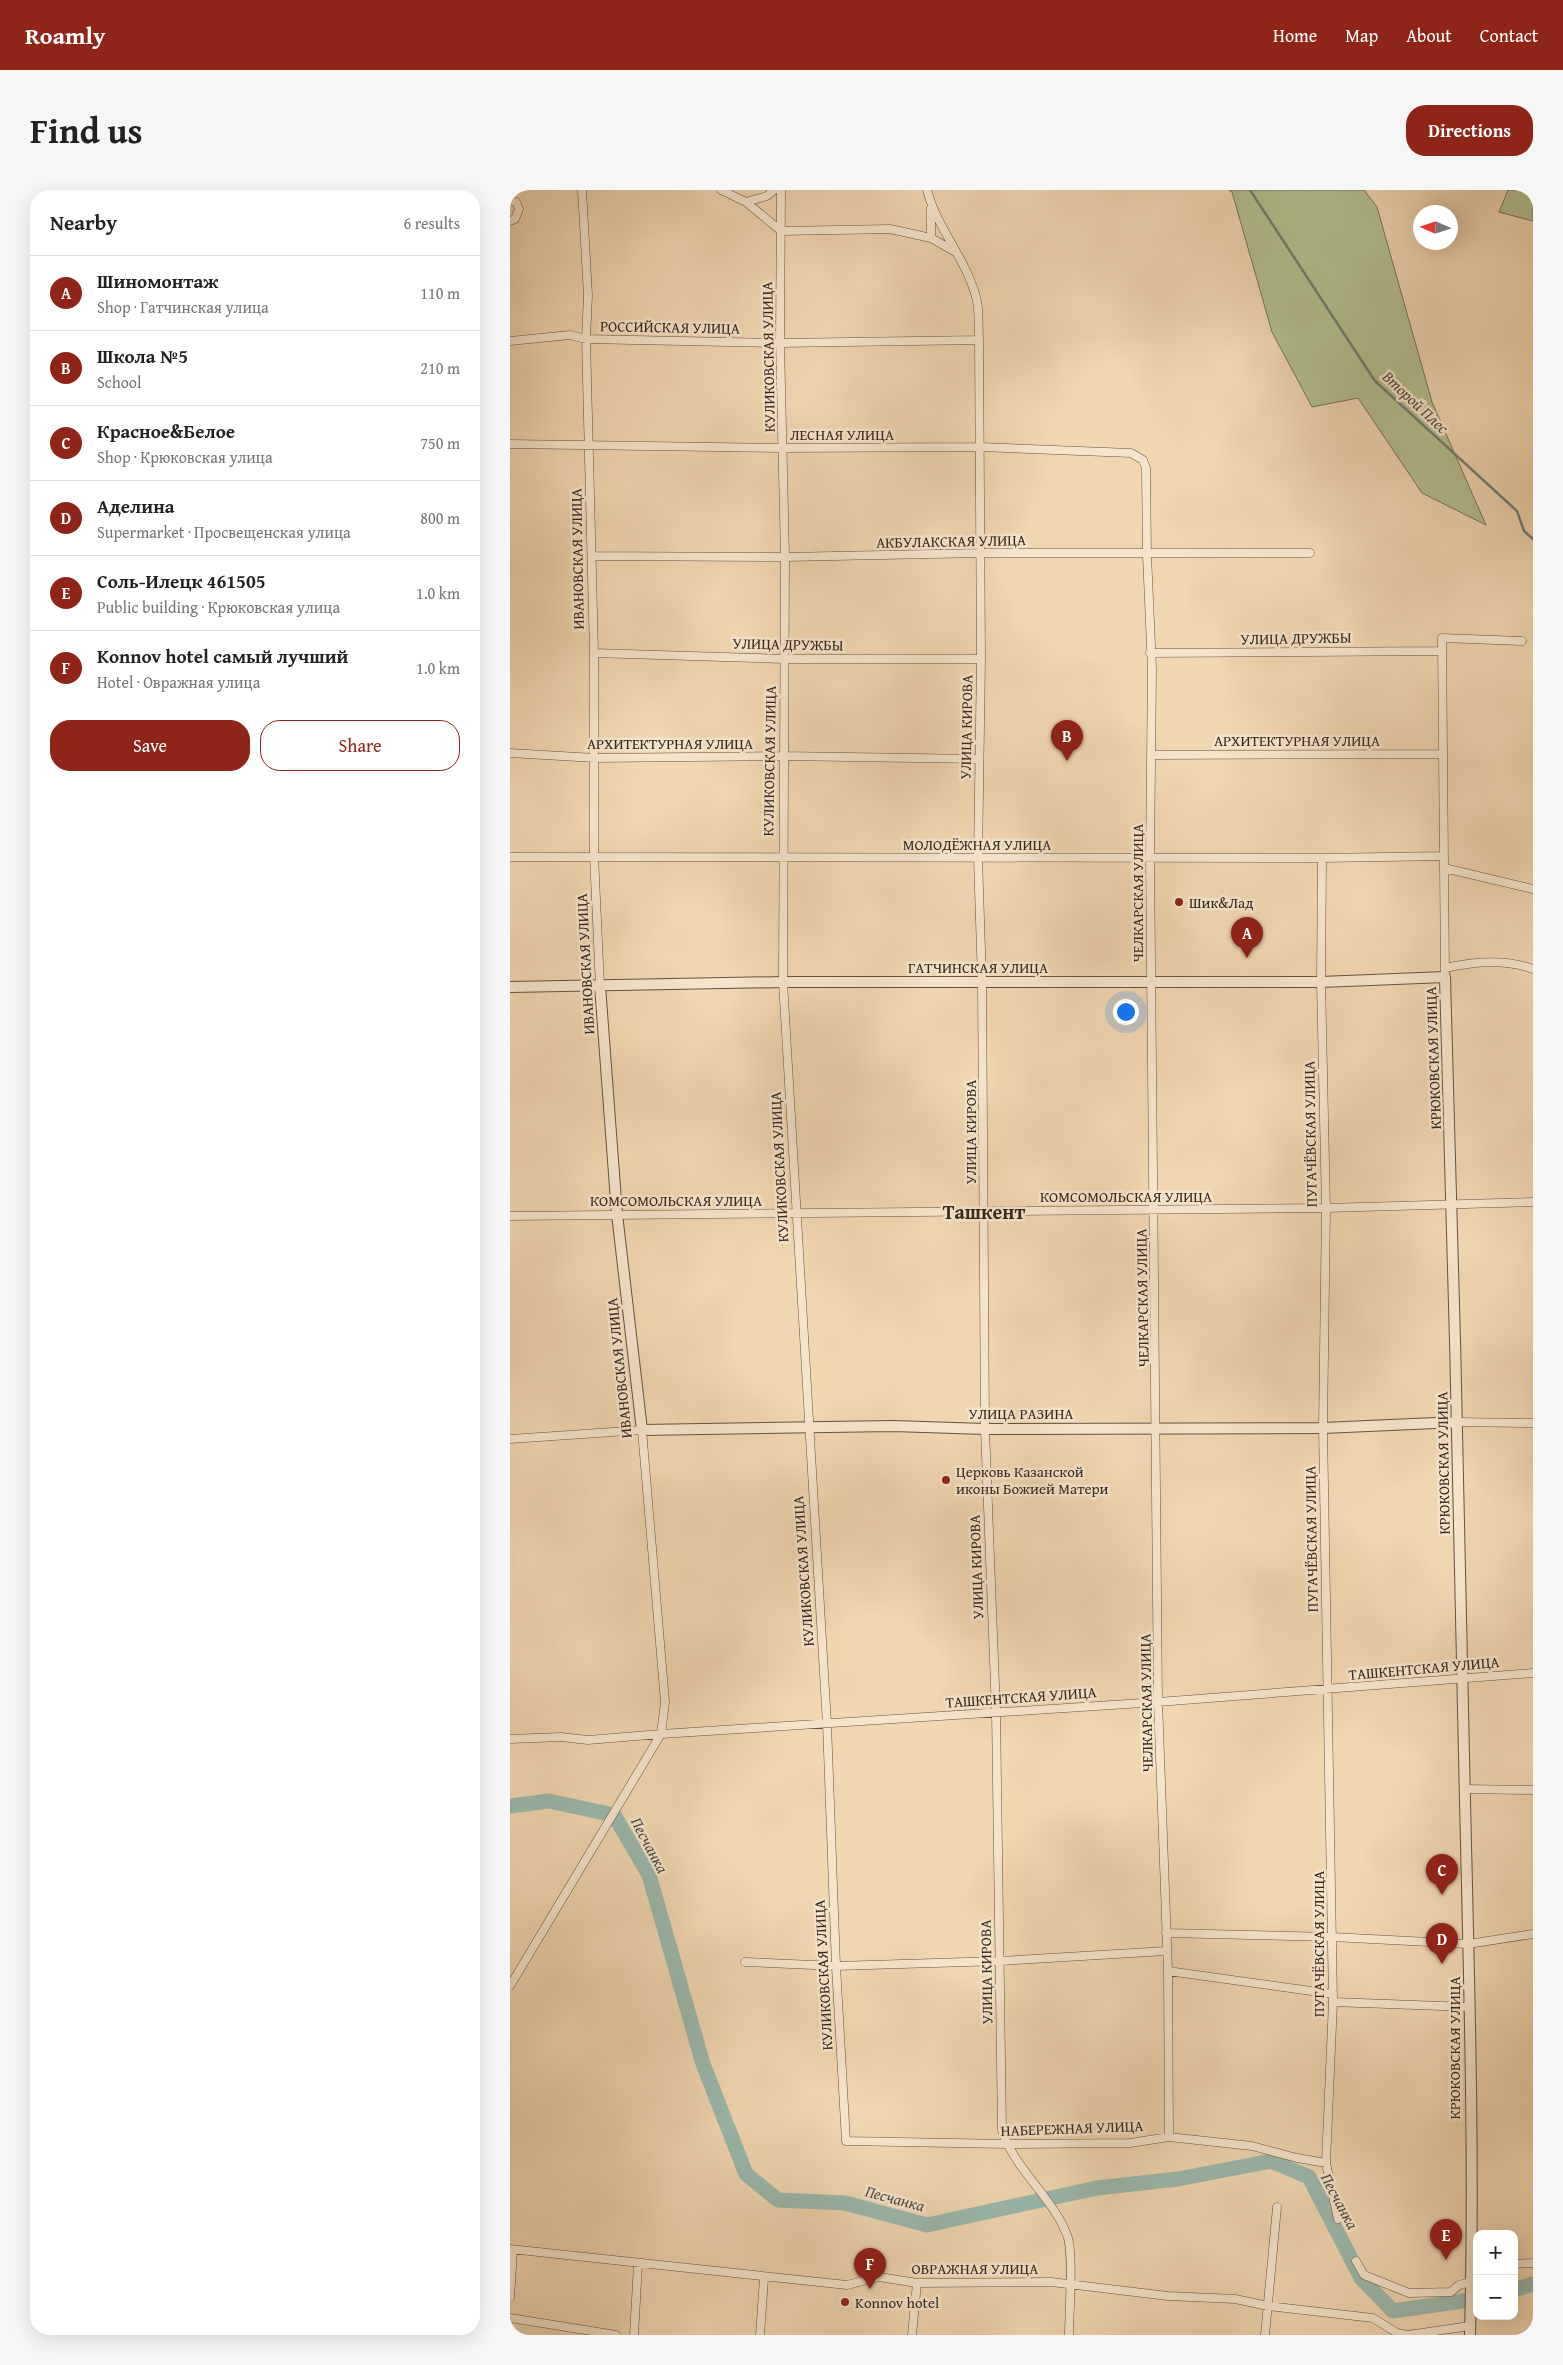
<!DOCTYPE html>
<meta charset="utf-8">
<style>
:root{--surface:#fff;--page:#f6f6f6;--text:#222;--muted:#767676;--line:#e0e0e0;--accent:#8f2418}
body{margin:0;font-family:"Gentium Book Plus",serif;background:var(--page);color:var(--text)}
.controls{position:absolute;right:15px;bottom:15px;display:grid;overflow:hidden;border-radius:10px;box-shadow:0 5px 20px #0002}
.controls button{width:45px;height:45px;display:grid;place-items:center;padding:0;border:0;border-bottom:1px solid var(--line);background:var(--surface);color:var(--text);font:25px sans-serif}
.compass{position:absolute;left:903px;top:15px;width:45px;height:45px;border-radius:50%;background:var(--surface);box-shadow:0 5px 20px #0002;rotate:273deg}
.you{position:absolute;left:615px;top:821px;width:18px;height:18px;margin:-12px;border:4px solid #fff;border-radius:50%;background:#1a73e8;box-shadow:0 0 0 8px #1a73e833}
.badge{display:grid;place-items:center;width:32px;height:32px;border-radius:50%;background:var(--accent);color:#fff;font-size:16px;font-weight:700}
.pin{position:absolute;translate:-50% -41px;filter:drop-shadow(0 1px 2px #0008)}
.pin::after{content:'';position:absolute;top:26px;width:18px;height:15px;background:inherit;clip-path:polygon(0 0,100% 0,50% 100%)}
.list{margin:0;padding:0;list-style:none}
h2{display:flex;justify-content:space-between;align-items:center;height:65px;margin:0;padding:0 20px;font-size:21px}
h2 small{font-size:16px;font-weight:400;color:var(--muted)}
.list li{display:grid;grid-template-columns:32px 1fr auto;gap:15px;align-items:center;box-sizing:border-box;height:75px;padding:0 20px;border-top:1px solid var(--line)}
.list b{display:block;font-size:19px;white-space:nowrap}
.list p{margin:0;font-size:16px;white-space:nowrap;color:var(--muted)}
.list em{font-size:16px;font-style:normal;color:var(--muted)}
.actions{display:flex;gap:10px;padding:15px 20px}
.actions a{flex:1;padding:11px 0;border:1px solid var(--accent);border-radius:20px;text-align:center;font-size:18px;color:var(--accent)}
.actions .main{background:var(--accent);color:#fff}
.map{position:relative;flex:none;width:1023px;height:2145px;overflow:hidden;border-radius:20px}
header{display:flex;align-items:center;gap:30px;box-sizing:border-box;height:70px;padding:0 25px;background:var(--accent);color:#fff}
header strong{font-size:24px}
nav{display:flex;gap:28px;margin-inline-start:auto;font-size:18px}
.intro{display:flex;align-items:center;justify-content:space-between;box-sizing:border-box;height:120px;padding:0 30px}
h1{margin:0;font-size:35px}
.button{padding:12px 22px;border-radius:20px;background:var(--accent);color:#fff;font-size:18px;font-weight:700}
main{display:flex;gap:30px;padding:0 30px}
aside{flex:1;background:var(--surface);border-radius:20px;box-shadow:0 5px 20px #0002}
.map>svg:first-child{display:block}
.green{fill:#b3bf91;stroke:#737458}
.lines{fill:none;stroke-linecap:round;stroke-linejoin:round}
.stream{stroke:#717f74;stroke-width:2.5}
.river{stroke:#9ab9ad;stroke-width:15}
.minor-casing{stroke:#625444;stroke-width:9}
.tertiary-casing{stroke:#625444;stroke-width:12}
.minor{stroke:#f5e4cc;stroke-width:8}
.tertiary{stroke:#f5e4cc;stroke-width:10}
.poi-dot{fill:#8f2418;stroke:#f5e4cc;stroke-width:2}
.labels{text-anchor:middle;dominant-baseline:central;stroke-width:5;stroke-linejoin:round;paint-order:stroke}
.street-label{font-size:15px;fill:#33281f;stroke:#f5e4cc}
.poi-label{font-size:15px;fill:#33281f;stroke:#f5e4cc;text-anchor:start}
.water-label{font-size:16px;font-style:italic;fill:#4d4c42;stroke:#f5e4cc}
.district-label{font-size:20px;font-weight:bold;fill:#33281f;stroke:#f5e4cc}
</style>
<header>
<strong>Roamly</strong>
<nav><a>Home</a><a>Map</a><a>About</a><a>Contact</a></nav>
</header>
<div class="intro"><h1>Find us</h1><a class="button">Directions</a></div>
<main>
<aside>
<h2>Nearby<small>6 results</small></h2>
<ul class="list">
<li><span class="badge">A</span><div><b>Шиномонтаж</b><p>Shop · Гатчинская улица</p></div><em>110 m</em></li>
<li><span class="badge">B</span><div><b>Школа №5</b><p>School</p></div><em>210 m</em></li>
<li><span class="badge">C</span><div><b>Красное&amp;Белое</b><p>Shop · Крюковская улица</p></div><em>750 m</em></li>
<li><span class="badge">D</span><div><b>Аделина</b><p>Supermarket · Просвещенская улица</p></div><em>800 m</em></li>
<li><span class="badge">E</span><div><b>Соль-Илецк 461505</b><p>Public building · Крюковская улица</p></div><em>1.0 km</em></li>
<li><span class="badge">F</span><div><b>Konnov hotel самый лучший</b><p>Hotel · Овражная улица</p></div><em>1.0 km</em></li>
</ul>
<div class="actions"><a class="main">Save</a><a>Share</a></div>
</aside>
<div class="map">
<svg width="1023" height="2145" viewBox="0 0 1023 2145">
<rect width="100%" height="100%" fill="#f0d6b1"/>
<filter id="stains"><feTurbulence type="fractalNoise" baseFrequency=".004" numOctaves="4"/><feColorMatrix values="0 0 0 0 .2 0 0 0 0 .09 0 0 0 0 .02 0 0 0 .5 -.17"/></filter>
<radialGradient id="worn" r=".72"><stop offset=".6" stop-color="#630" stop-opacity="0"/><stop offset="1" stop-color="#630" stop-opacity=".3"/></radialGradient>
<!-- green -->
<path class="green" d="M719,0H854L867,17L922,212L976,335L912,303L848,208L802,217L762,142L722,2Z
M998,0H1023V31L989,22Z"/>
<g class="lines">
<!-- stream -->
<path class="stream" d="M740,0L865,191L1007,321L1014,341L1023,349"/>
<!-- river -->
<path class="river" d="M0,1616L39,1611L104,1625L139,1685L193,1874L236,1984L268,2010L335,2013L417,2035L587,1998L668,1989L761,1971L799,1987L851,2088L883,2121L967,2109
M1004,2100L1023,2094"/>
<defs>
<path id="minor" d="M72,0L78,105L76,149L84,463V666L90,796
M211,0L236,12L271,41L380,39L421,48L444,61
M271,0L270,153L275,367L273,792L317,1534L326,1776L336,1951L497,1954L620,1953L659,1947L742,1956L787,1968L816,1973
M417,0C427,38 456,69 466,107C470,120 468,136 469,150L471,469L468,668L472,792L475,1239L486,1522L492,1940C504,1979 542,2006 557,2045C564,2062 559,2123 559,2145
M0,10L6,12L9,19L5,29L0,31
M236,12L257,6L264,0
M421,48V18
M0,151L60,145L76,149L270,153L469,150
M0,254L273,258L470,257L621,263L633,270L636,278L637,365L642,479L640,667L648,1512L658,1781L659,1947
M83,366L275,367L470,363H800
M84,463L274,469H471
M640,463L932,461
M0,563L85,568L273,566L469,569
M641,565L933,564
M0,667L812,668L934,666
M812,668L811,792L816,1018L813,1238L823,1812L816,1973L828,2029
M934,678L1023,699
M935,778C962,772 996,769 1023,779
M935,787L932,448L1012,451
M0,1026L816,1018L1023,1012
M948,1232L1023,1233
M0,1249L132,1240L155,1512L151,1544L0,1796
M0,1549L51,1547L78,1550L151,1544L648,1512L1023,1483
M955,1599L1023,1600
M656,1743L822,1747L958,1754L1023,1744
M235,1772L326,1776L490,1771L656,1761
M658,1781L823,1804
M823,1812L959,1817
M0,2059L337,2095L369,2087L407,2093L541,2092L658,2106L725,2109L758,2116L863,2128L887,2143L897,2145
M846,2071L854,2085L899,2103L941,2102L949,2095L961,2092
M1004,2074L1023,2073
M0,2108L3,2060
M0,2128L106,2145
M124,2145L128,2074
M250,2145L254,2088
M402,2145L407,2093
M755,2145L767,2017
M898,2145L960,2136"/>
<path id="tertiary" d="M90,796L107,1024L132,1240L383,1236L475,1239L813,1238L948,1232
M0,797L273,792H811L935,787C943,1046 949,1306 954,1565C958,1758 965,1952 960,2145"/>
</defs>
<!-- minor casing -->
<use href="#minor" class="minor-casing"/>
<!-- tertiary casing -->
<use href="#tertiary" class="tertiary-casing"/>
<!-- minor -->
<use href="#minor" class="minor"/>
<!-- tertiary -->
<use href="#tertiary" class="tertiary"/>
</g>
<!-- markers -->
<g class="poi-dot">
<circle cx="669" cy="712" r="5"/>
<circle cx="436" cy="1290" r="5"/>
<circle cx="335" cy="2112" r="5"/>
</g>
<g class="labels">
<!-- street labels -->
<g class="street-label">
<text transform="translate(160 137) rotate(1)">РОССИЙСКАЯ УЛИЦА</text>
<text transform="translate(258 167) rotate(-91)">КУЛИКОВСКАЯ УЛИЦА</text>
<text x="332" y="244">ЛЕСНАЯ УЛИЦА</text>
<text transform="translate(441 351) rotate(-1)">АКБУЛАКСКАЯ УЛИЦА</text>
<text transform="translate(67 369) rotate(-91)">ИВАНОВСКАЯ УЛИЦА</text>
<text transform="translate(786 448) rotate(-1)">УЛИЦА ДРУЖБЫ</text>
<text transform="translate(278 454) rotate(1)">УЛИЦА ДРУЖБЫ</text>
<text transform="translate(456 537) rotate(-89)">УЛИЦА КИРОВА</text>
<text x="787" y="550">АРХИТЕКТУРНАЯ УЛИЦА</text>
<text x="160" y="553">АРХИТЕКТУРНАЯ УЛИЦА</text>
<text transform="translate(259 571) rotate(-89)">КУЛИКОВСКАЯ УЛИЦА</text>
<text x="467" y="654">МОЛОДЁЖНАЯ УЛИЦА</text>
<text transform="translate(627 703) rotate(-90)">ЧЕЛКАРСКАЯ УЛИЦА</text>
<text transform="translate(75 774) rotate(-93)">ИВАНОВСКАЯ УЛИЦА</text>
<text x="468" y="777">ГАТЧИНСКАЯ УЛИЦА</text>
<text transform="translate(923 868) rotate(-92)">КРЮКОВСКАЯ УЛИЦА</text>
<text transform="translate(460 942) rotate(-90)">УЛИЦА КИРОВА</text>
<text transform="translate(800 944) rotate(-91)">ПУГАЧЁВСКАЯ УЛИЦА</text>
<text transform="translate(269 977) rotate(-93)">КУЛИКОВСКАЯ УЛИЦА</text>
<text x="616" y="1006">КОМСОМОЛЬСКАЯ УЛИЦА</text>
<text x="166" y="1010">КОМСОМОЛЬСКАЯ УЛИЦА</text>
<text transform="translate(632 1108) rotate(-91)">ЧЕЛКАРСКАЯ УЛИЦА</text>
<text transform="translate(109 1178) rotate(-96)">ИВАНОВСКАЯ УЛИЦА</text>
<text x="511" y="1223">УЛИЦА РАЗИНА</text>
<text transform="translate(933 1273) rotate(-91)">КРЮКОВСКАЯ УЛИЦА</text>
<text transform="translate(801 1349) rotate(-91)">ПУГАЧЁВСКАЯ УЛИЦА</text>
<text transform="translate(466 1377) rotate(-92)">УЛИЦА КИРОВА</text>
<text transform="translate(293 1381) rotate(-94)">КУЛИКОВСКАЯ УЛИЦА</text>
<text transform="translate(914 1478) rotate(-5)">ТАШКЕНТСКАЯ УЛИЦА</text>
<text transform="translate(511 1507) rotate(-4)">ТАШКЕНТСКАЯ УЛИЦА</text>
<text transform="translate(636 1513) rotate(-91)">ЧЕЛКАРСКАЯ УЛИЦА</text>
<text transform="translate(808 1754) rotate(-90)">ПУГАЧЁВСКАЯ УЛИЦА</text>
<text transform="translate(476 1782) rotate(-91)">УЛИЦА КИРОВА</text>
<text transform="translate(313 1785) rotate(-93)">КУЛИКОВСКАЯ УЛИЦА</text>
<text transform="translate(944 1858) rotate(-90)">КРЮКОВСКАЯ УЛИЦА</text>
<text transform="translate(562 1938) rotate(-2)">НАБЕРЕЖНАЯ УЛИЦА</text>
<text x="465" y="2078">ОВРАЖНАЯ УЛИЦА</text>
</g>
<!-- poi labels -->
<g class="poi-label">
<text x="679" y="712">Шик&amp;Лад</text>
<text x="446" y="1281">Церковь Казанской<tspan x="446" dy="17">иконы Божией Матери</tspan></text>
<text x="345" y="2112">Konnov hotel</text>
</g>
<!-- water labels -->
<g class="water-label">
<text transform="translate(906 212) rotate(43)">Второй Плес</text>
<text transform="translate(140 1655) rotate(62)">Песчанка</text>
<text transform="translate(385 2008) rotate(15)">Песчанка</text>
<text transform="translate(830 2011) rotate(62)">Песчанка</text>
</g>
<!-- district labels -->
<g class="district-label">
<text x="474" y="1021">Ташкент</text>
</g>
</g>
<rect width="100%" height="100%" filter="url(#stains)"/>
<rect width="100%" height="100%" fill="url(#worn)"/>
</svg>
<div class="controls">
<button>+</button>
<button>−</button>
</div>
<svg class="compass" viewBox="-18 -18 36 36"><path d="M0-13l5 13h-10z" fill="#e53935"/><path d="M0 13l5-13h-10z" fill="#767676"/></svg>
<div class="you"></div>
<div class="pin badge" style="left:737px;top:768px">A</div>
<div class="pin badge" style="left:557px;top:571px">B</div>
<div class="pin badge" style="left:932px;top:1705px">C</div>
<div class="pin badge" style="left:932px;top:1774px">D</div>
<div class="pin badge" style="left:936px;top:2070px">E</div>
<div class="pin badge" style="left:360px;top:2099px">F</div>
</div>
</main>
